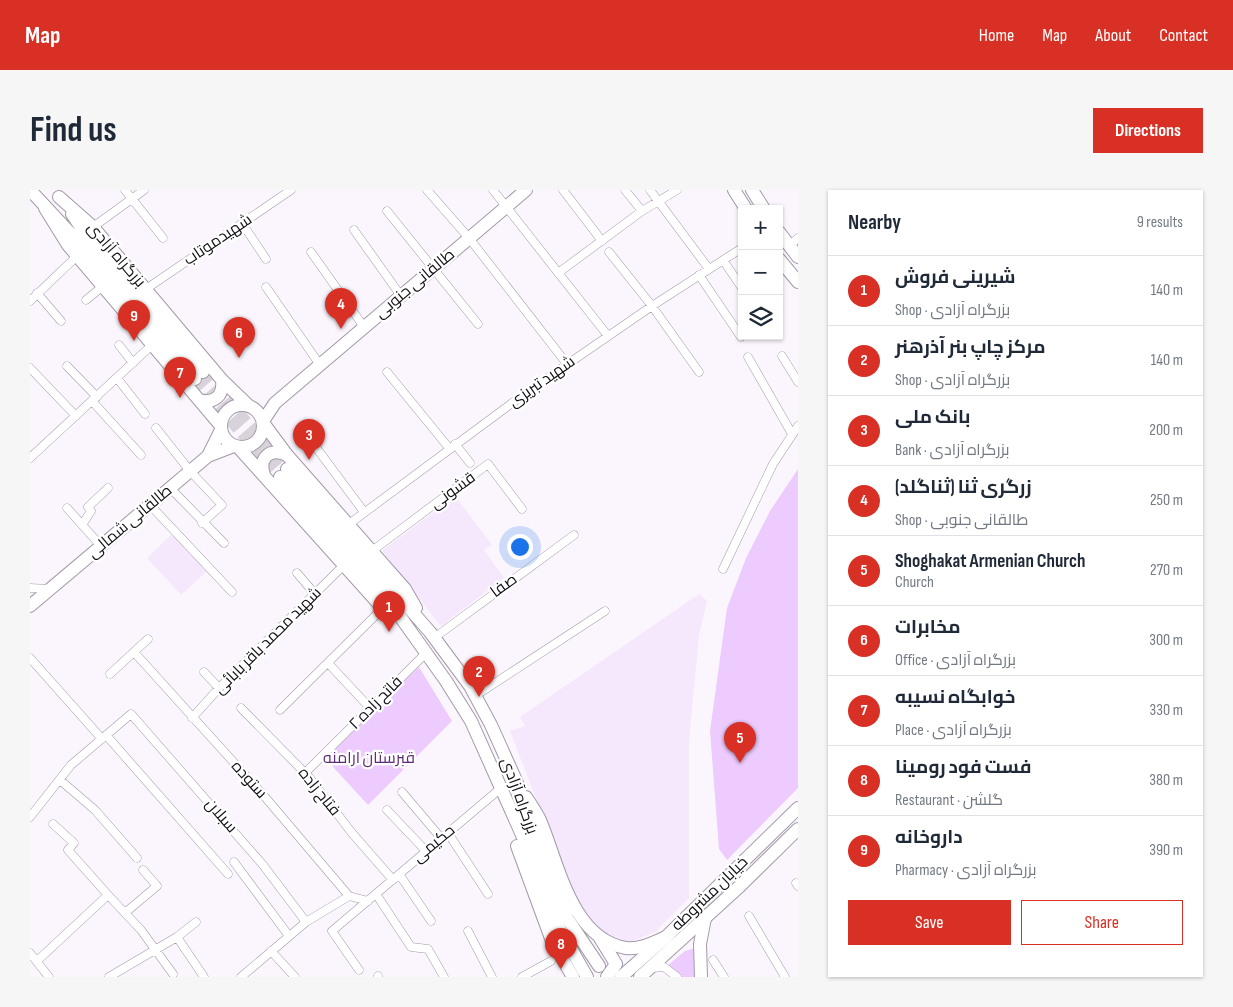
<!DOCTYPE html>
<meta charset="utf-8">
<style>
:root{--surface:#fff;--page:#f6f6f7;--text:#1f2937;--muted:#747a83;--line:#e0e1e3;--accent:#d93025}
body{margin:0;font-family:"Sofia Sans Condensed",Cairo,sans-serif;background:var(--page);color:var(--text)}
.controls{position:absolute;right:15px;top:15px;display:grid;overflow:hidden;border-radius:0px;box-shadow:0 1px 4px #0004}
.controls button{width:45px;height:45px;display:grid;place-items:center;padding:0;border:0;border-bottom:1px solid var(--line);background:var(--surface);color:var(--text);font:25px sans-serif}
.you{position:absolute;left:489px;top:356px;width:18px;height:18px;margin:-12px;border:4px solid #fff;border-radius:50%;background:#1a73e8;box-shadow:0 0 0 8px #1a73e833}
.badge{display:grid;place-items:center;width:32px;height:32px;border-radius:50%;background:var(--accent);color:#fff;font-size:16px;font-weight:700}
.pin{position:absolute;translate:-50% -41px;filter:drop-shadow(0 1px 2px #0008)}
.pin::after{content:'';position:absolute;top:26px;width:18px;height:15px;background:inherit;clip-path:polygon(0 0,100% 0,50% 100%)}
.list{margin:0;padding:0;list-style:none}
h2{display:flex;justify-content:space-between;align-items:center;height:65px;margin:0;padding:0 20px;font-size:21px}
h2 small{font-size:16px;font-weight:400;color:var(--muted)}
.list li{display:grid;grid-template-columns:32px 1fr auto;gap:15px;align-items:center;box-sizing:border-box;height:70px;padding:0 20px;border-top:1px solid var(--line)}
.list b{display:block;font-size:19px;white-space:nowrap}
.list p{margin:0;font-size:16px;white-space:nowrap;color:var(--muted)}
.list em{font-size:16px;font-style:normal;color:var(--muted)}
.actions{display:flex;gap:10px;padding:15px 20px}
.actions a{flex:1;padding:11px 0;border:1px solid var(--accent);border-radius:0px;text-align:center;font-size:18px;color:var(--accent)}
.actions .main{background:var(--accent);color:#fff}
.icon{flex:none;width:28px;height:28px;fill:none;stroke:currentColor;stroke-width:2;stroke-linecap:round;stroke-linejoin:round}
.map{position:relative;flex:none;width:768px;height:787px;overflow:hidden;border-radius:0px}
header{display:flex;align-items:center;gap:30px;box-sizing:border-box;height:70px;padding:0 25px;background:var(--accent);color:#fff}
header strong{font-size:24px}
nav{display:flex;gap:28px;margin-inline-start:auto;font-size:18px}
.intro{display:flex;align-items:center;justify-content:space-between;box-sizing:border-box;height:120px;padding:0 30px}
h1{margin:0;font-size:35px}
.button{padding:12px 22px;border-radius:0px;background:var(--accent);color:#fff;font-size:18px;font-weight:700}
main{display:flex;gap:30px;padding:0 30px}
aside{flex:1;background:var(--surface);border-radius:0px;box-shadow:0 1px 4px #0004}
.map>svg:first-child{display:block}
.built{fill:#f5e7fc}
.green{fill:#edcbfe}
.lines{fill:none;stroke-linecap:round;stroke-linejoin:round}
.trunk-tunnel{stroke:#d8d3db;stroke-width:12;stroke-dasharray:12 6;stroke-linecap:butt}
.minor-casing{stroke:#a299a7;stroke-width:9}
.primary-casing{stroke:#a299a7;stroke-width:14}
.trunk-casing{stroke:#a299a7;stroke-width:14}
.minor{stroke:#fff;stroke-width:8}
.primary{stroke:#fff;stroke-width:12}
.trunk{stroke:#fff;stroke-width:12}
.labels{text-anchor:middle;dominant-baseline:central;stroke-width:4.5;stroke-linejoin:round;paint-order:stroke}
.street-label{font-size:16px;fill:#120f14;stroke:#fff}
.park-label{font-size:16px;fill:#5e2c74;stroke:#fff}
</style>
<header>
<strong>Map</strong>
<nav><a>Home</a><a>Map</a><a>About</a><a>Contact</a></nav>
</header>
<div class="intro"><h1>Find us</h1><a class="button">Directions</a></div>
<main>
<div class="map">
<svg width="768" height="787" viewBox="0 0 768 787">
<rect width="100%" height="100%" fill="#fbf6fe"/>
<!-- built -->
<path class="built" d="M425,306L462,355L454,360L474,388L411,436L352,361Z
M142,344L177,381L151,405L117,368Z
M669,404L677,411L669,445L659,552V708L625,742L595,754L580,749L563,736L545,709L480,541L495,536L490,527Z"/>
<!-- green -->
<path class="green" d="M768,279V598L697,670L689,659L680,541L697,418L716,368L740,321Z
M389,477L422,531L338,615L294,567Z
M665,758L666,787H650L637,776L655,761Z"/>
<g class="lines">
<!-- trunk-tunnel -->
<path class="trunk-tunnel" d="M173,182L257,279
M165,189L250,287"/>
<defs>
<path id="minor" d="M95,0L133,48
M397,0L439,48L537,174
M463,0L578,146
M533,0L572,51
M595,0L612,21
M620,0L679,79
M357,21L448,134
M212,33L236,69
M63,37L114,0
M324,40L371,106
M759,56L768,48
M281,62L334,137
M579,62L622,116L669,182
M693,70L712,98
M528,83L612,21L647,0
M669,85L711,147
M236,97L290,175
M116,99L261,0
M7,103L31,131
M56,110L73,96
M0,111L47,66
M89,155L103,173
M752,166L768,192
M718,167L762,244
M37,176L67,207
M0,178L46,226
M357,182L419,258
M87,188L115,224
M62,211L111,265
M126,238L160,281L192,315L172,333
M425,254L440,273
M285,256L334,322
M0,268L122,155
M145,303L194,353
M120,315L202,402
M37,318L71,356
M319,334L497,202L622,116L712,58
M52,335L61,321L58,317L78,298
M342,361L458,274L492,319
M693,379L743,274L768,236
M267,383L285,404
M0,398L20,399
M404,448L544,345
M104,462L235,607L319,706L338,711
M0,468L72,549
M298,473L340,518
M174,482L189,498
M80,484L118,449
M445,506L575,421
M211,518L279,587L322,643L363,690
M250,520L353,418
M162,528L189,498L314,375
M76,545L198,684
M275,583L396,463
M30,590L65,620L107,668
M372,602L411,648
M357,620L396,661
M0,627L41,575L101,524L233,675L276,732
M23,634L44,653L38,660L78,705
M418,643L458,704
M204,672L259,746
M369,684L401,731
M766,693L768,696
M346,704L381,757L398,759L414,787
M96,722L127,696L113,680
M719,726L755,787
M438,741L462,787
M147,747L174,787
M241,761L265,787
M0,763L19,787
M683,770L694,787
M7,771L78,705L111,740L143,784
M621,778L634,777L647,787
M329,780L302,741L471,598
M348,786V787
M79,787L147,747L166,732
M211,787L276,732L319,706
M492,787L521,771"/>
<path id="primary" d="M233,231L245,213L496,0
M178,266L191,240
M0,416L178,266L204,256
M591,787L636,747L768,618
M610,787L710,696L768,639"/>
<path id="trunk" d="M0,0L42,45L165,189
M704,0L716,19
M722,0L734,19
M29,7L63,37L192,190L219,216
M15,18L38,55L191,236
M42,24L54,42L173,182
M749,42L768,67
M749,69L768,92
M169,210C184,214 194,206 192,190
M191 236a21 21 0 1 1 42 0a21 21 0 1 1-42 0Z
M234,234L257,265L375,399L386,418
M208,257L348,413
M257,279L400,442L440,496L461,535L488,595L500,634L537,728L569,776
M234,285C228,268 240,257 257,265
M250,287L364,418L416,491L441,531L492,645L528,736L557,787
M496,607C501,615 506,622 510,630C528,672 541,749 596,758C609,760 625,752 636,747
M487,656L522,751L543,787
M570,748L586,774L577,787
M671,787L670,754L675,728"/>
</defs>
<!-- minor casing -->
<use href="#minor" class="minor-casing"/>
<!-- primary casing -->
<use href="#primary" class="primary-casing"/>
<!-- trunk casing -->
<use href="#trunk" class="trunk-casing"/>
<!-- minor -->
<use href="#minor" class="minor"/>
<!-- primary -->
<use href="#primary" class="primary"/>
<!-- trunk -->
<use href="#trunk" class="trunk"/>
</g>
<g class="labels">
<!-- street labels -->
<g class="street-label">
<text transform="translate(188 50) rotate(-34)">شهیدموتاب</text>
<text transform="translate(86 65) rotate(49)">بزرگراه آزادی</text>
<text transform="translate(385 94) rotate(-40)">طالقانی جنوبی</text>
<text transform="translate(512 192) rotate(-35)">شهید تبریزی</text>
<text transform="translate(423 301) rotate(-36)">قشونی</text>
<text transform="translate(100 332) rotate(-40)">طالقانی شمالی</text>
<text transform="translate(474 396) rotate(-36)">صفا</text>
<text transform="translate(238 451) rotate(-45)">شهید محمد باقر بابائی</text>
<text transform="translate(346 513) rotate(-45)">فاتح زاده ۲</text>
<text transform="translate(219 590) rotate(48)">ستوده</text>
<text transform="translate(289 602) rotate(51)">فتاح زاده</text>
<text transform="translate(489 606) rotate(70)">بزرگراه آزادی</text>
<text transform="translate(191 626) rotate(49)">سبلان</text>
<text transform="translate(404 654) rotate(-40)">حکیمی</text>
<text transform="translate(680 704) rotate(-44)">خیابان مشروطه</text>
</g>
<!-- park labels -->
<g class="park-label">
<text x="339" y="568">قبرستان ارامنه</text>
</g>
</g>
</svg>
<div class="controls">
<button>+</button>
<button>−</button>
<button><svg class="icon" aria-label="layers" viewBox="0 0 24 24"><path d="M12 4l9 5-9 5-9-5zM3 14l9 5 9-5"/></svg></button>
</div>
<div class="you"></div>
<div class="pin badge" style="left:359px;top:442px">1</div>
<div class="pin badge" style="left:449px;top:507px">2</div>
<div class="pin badge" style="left:279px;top:270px">3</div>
<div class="pin badge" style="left:311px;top:139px">4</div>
<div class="pin badge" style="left:710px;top:573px">5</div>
<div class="pin badge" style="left:209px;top:168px">6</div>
<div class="pin badge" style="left:150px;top:208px">7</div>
<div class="pin badge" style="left:531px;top:779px">8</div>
<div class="pin badge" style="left:104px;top:151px">9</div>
</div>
<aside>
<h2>Nearby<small>9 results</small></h2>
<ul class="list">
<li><span class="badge">1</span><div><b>شیرینی فروش</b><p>Shop · بزرگراه آزادی</p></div><em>140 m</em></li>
<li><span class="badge">2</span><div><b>مرکز چاپ بنر آذرهنر</b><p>Shop · بزرگراه آزادی</p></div><em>140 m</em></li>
<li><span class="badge">3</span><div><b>بانک ملی</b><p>Bank · بزرگراه آزادی</p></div><em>200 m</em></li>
<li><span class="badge">4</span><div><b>زرگری ثنا (ثناگلد)</b><p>Shop · طالقانی جنوبی</p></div><em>250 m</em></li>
<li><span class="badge">5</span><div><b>Shoghakat Armenian Church</b><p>Church</p></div><em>270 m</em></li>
<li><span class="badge">6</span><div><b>مخابرات</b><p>Office · بزرگراه آزادی</p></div><em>300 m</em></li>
<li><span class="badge">7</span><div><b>خوابگاه نسیبه</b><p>Place · بزرگراه آزادی</p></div><em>330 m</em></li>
<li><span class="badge">8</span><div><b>فست فود رومینا</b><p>Restaurant · گلشن</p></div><em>380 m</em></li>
<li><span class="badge">9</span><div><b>داروخانه</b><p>Pharmacy · بزرگراه آزادی</p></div><em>390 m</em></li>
</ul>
<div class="actions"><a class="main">Save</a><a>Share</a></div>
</aside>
</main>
